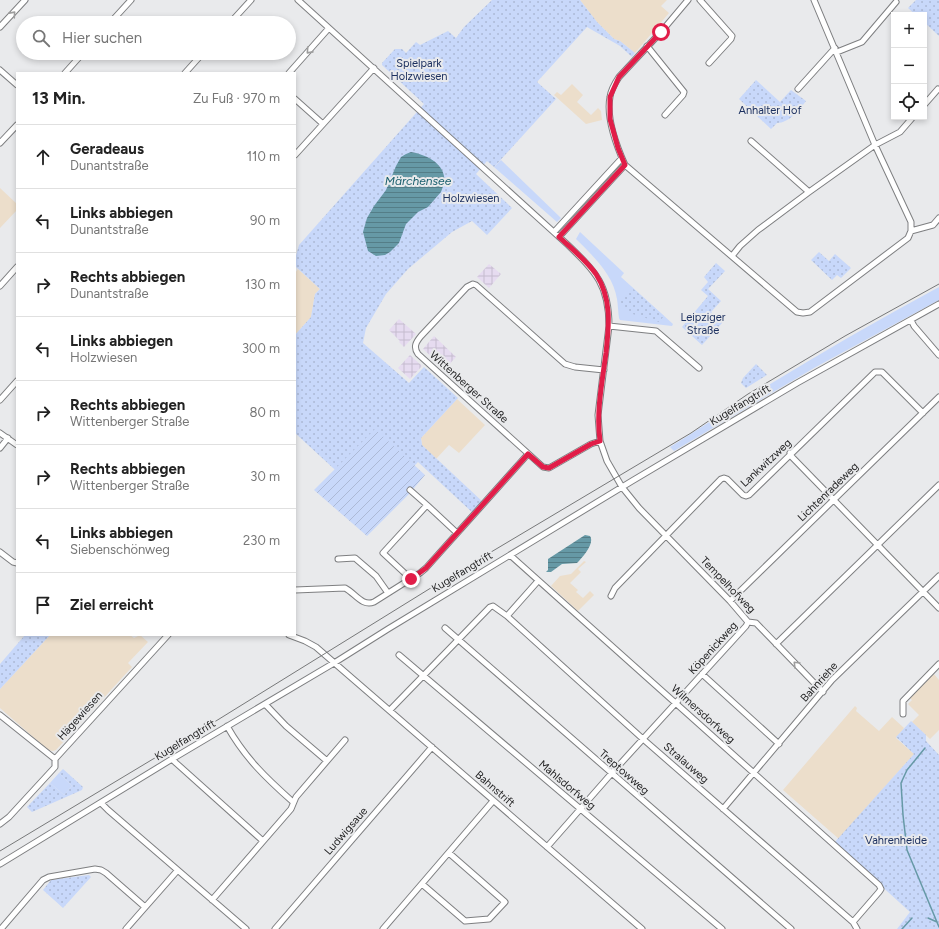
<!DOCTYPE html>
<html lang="de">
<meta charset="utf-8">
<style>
:root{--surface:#fff;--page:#f6f6f6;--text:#222;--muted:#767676;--line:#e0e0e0}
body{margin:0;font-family:Figtree,sans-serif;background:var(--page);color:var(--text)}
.controls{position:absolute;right:12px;top:12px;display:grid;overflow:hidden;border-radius:0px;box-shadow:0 2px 6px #0003}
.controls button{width:36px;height:36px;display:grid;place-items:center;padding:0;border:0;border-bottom:1px solid var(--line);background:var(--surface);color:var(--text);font:20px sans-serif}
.stop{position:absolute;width:12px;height:12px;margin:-9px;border:3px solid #e11d48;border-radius:50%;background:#fff}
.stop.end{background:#e11d48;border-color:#fff;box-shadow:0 1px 4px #0008}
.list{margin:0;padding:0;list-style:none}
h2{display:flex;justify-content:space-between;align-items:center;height:52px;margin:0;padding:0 16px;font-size:17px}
h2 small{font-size:13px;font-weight:400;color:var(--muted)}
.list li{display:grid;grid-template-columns:26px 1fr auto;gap:12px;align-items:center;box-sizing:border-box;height:64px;padding:0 16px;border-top:1px solid var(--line)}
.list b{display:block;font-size:15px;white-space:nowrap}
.list p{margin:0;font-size:13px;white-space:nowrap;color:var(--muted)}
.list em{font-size:13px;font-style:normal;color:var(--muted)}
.icon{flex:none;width:22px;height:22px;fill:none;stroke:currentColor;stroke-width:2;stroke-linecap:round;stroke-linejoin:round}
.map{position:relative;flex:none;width:939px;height:929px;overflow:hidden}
.search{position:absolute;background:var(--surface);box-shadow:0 2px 6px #0003;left:16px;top:16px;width:280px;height:44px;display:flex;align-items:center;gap:10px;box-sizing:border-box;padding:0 14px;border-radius:22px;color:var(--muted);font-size:15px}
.panel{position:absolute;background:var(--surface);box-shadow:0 2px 6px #0003;left:16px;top:72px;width:280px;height:564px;border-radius:0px}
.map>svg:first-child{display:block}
.industrial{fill:url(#industrial-grid)}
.education{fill:#ecdecb}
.grass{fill:#c8d8fa}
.park{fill:url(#park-dots)}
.garden{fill:url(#garden-furrows)}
.water{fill:url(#water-rules)}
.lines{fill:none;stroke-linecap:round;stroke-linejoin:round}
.stream{stroke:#6699a6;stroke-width:1.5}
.minor-casing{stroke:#7e7f81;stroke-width:7}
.minor{stroke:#fff;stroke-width:5}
.tram{stroke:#777879;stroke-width:1}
.oneway{stroke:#9d9d9d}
.route{stroke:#e11d48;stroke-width:5}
.labels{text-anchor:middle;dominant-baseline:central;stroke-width:4;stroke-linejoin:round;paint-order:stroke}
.park-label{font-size:11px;fill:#1d3160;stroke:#e9eaec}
.street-label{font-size:11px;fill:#252526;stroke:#e9eaec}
.water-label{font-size:12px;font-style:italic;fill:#175d6c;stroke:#e9eaec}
</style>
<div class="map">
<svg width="939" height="929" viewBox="0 0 939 929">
<defs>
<pattern id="industrial-grid" width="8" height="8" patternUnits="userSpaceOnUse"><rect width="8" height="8" fill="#e6dbf0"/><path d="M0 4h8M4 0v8" fill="none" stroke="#c5bcce"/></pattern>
<pattern id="park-dots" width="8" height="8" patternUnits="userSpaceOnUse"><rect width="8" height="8" fill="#c8d8fa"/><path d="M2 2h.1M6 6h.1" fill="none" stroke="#acb9d6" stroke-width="1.8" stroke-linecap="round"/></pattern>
<pattern id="garden-furrows" width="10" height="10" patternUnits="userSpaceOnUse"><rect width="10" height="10" fill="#c8d8fa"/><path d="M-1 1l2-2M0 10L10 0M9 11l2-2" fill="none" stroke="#acb9d6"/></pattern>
<pattern id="water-rules" width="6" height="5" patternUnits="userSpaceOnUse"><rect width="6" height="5" fill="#6699a6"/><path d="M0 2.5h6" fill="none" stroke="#547d87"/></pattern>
</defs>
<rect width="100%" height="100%" fill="#e9eaec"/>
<!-- industrial -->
<path class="industrial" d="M489,264L501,274L489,288L477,277Z
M399,319L416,334L404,347L399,342L400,341L389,330Z
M434,336L456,357L445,369L423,349Z
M410,355L422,366L410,379L398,368Z"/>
<!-- education -->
<path class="education" d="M580,0H667L661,6L669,13L635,53L620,41L614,39L597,22Z
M572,84L583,95L577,102L591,115L598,108L601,111L602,120L586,124L554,95L557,92L561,95Z
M0,188L17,204V210L0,228Z
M298,269L320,289L315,294L311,317L295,335V273Z
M457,399L485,425L459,453L449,445L436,459L422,445L421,438Z
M584,561L586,562L578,569L581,572L570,583L578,590L576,592L583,598L590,591L594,595L578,611L551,586L560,576L571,574Z
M50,635H130L134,638L140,635L148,642L128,663L132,667L56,750L53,751L48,750L0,708V689Z
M934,674L939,680V730L930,739L912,722L919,715L908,704L912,700L909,697Z
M855,706L857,708L856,711L879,731L892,717L904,728L896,738L914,754L839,839L783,790Z"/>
<!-- grass -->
<path class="grass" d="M501,160L561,218L557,222L494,167Z
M580,232L624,273L621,277L673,324L672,326L620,320L619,318C618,312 618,305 617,299C613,274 593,256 576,239Z
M939,287V300L814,368L674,451L670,447C698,430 725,411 752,395C814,357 876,321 939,287Z
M59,773L72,786L64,795L50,783Z"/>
<!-- park -->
<path class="park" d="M492,0H580L597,22L614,39L620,41L635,53L632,57L620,46L587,27L537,82L556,99L494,167L487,161L476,174L512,208L487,235L472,221L452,232L408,269L386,294L366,328L363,343L409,383L424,367L458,398L421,438L422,445L484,503L474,514L418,462L378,504L333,468L295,433V335L311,317L315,294L320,289L295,266V259L299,245L424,104L382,65V63L395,49H402L406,53L416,42L420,45L448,31L456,38L464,27Z
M916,0H939V36L924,22V15H916L908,8Z
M756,80L780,102L791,90L806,101C799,110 789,123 777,123L771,129L739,99Z
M819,252L829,261L835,254L851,268L841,278L837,275L832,280L811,260Z
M716,263L725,271L708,289L721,301L711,312L723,322L702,345L682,327L708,296L701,290L708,282L704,277Z
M631,287L664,316L659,322L626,312L619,299Z
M756,364L767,375L746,388L741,383L743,378Z
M25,635H50L0,689V664Z
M911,721L926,735V741L939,755V929H897L910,912L834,843L914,754L896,737Z
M63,769L83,787L82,790L32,812L27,807L50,783L64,795L72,786L59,773Z
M89,875L91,877L63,908L43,890L51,880Z"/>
<!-- garden -->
<path class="garden" d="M375,429L425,475L410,493L367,536L314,490Z"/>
<!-- water -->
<path class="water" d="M411,152C424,154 442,162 444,176C445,181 443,187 441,192L428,207L418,212L406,224L399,243L390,252L385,255L376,256L368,251L363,232L367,218L374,206L386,190L396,166L401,157L406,154Z
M585,535L590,536C595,543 583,557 577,563L562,564L551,572H546L548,570V559Z"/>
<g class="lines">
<!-- stream -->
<path class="stream" d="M925,748L907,770L901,783L903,815L907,850L939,927
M928,918L937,922
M902,929L912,918"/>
<defs>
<path id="minor" d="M298,0L568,245C596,272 609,285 609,326L598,415L600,441L607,461L622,487L639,508L730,601L748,622L756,623L823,692
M688,0L661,32L619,77C615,83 611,90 610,97C606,117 617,147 625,165L797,312L803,313L810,312L908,238L911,231V222L875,145L814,0
M700,0L732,36L731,39L709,63
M110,23L131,0
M230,23L251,0
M0,27L25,0
M647,46L684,92L683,95L665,115
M837,52L862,42L896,2
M0,70L17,85
M65,73L83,53
M185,73L203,53
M289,73L329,28
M798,89L835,48
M295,99L323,124
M924,105L938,89
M751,141L809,192
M0,143L17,125
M295,155L374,68
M911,231L933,225L939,218
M554,232L622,158
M559,237L625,165
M732,256L740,246L758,230L809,192L875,145L900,132L913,117
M0,286L17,267
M911,320L914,326L939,355
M609,326L656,331L699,368
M0,400L17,381
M0,433L17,445
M600,441L591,444L549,468L543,467L418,354C413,347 416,342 421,336L467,287L473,284L476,285L565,364L575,367L604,370
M0,448L8,438
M790,453L792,457L939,608
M410,490L427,505
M0,552L13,562L17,563
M510,555L879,885L881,889L879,892L853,922L857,929
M338,559L355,558L376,576L388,593
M411,579L383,553L427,505L457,533
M295,590L345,588C355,593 362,607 374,602L420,573L426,568L528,454
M611,596L615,588L721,479L724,478L727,479L743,495L746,496L749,495L875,372H882L923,413
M730,601L939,397
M507,616L643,739L853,922
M445,628L791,929
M289,635L305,641L316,647L642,929
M776,644L939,485
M399,655L722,929
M702,674L779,744
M265,704L286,726L327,761
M390,710L490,607L493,606L507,616L538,581
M903,714V701L939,664
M0,715L55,759L168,635
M227,726C245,758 266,778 293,802
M172,759L176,763L263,841
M101,803L108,810L246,929
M723,809L832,680L939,576
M0,824L9,817L55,767V759
M547,847L611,774L746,626L748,622
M0,864L172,759L334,663L388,629L632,481L797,383L939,304
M422,884L465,921L489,919L505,902L449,853
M212,900L291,809L296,797L345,740
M1,929L43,880L49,877L95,869L101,870L106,873L145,907
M126,929L177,871
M275,929L432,747
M383,929L493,801"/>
</defs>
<!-- minor casing -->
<use href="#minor" class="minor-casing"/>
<!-- minor -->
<use href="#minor" class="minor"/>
<!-- tram -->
<path class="tram" d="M0,851L203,729L434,586L691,433L748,394L845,336L939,284"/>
</g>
<!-- one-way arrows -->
<defs><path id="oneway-chevron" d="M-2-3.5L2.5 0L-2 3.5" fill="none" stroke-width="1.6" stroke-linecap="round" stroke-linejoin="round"/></defs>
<g class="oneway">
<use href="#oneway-chevron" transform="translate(13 14) rotate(-48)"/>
<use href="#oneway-chevron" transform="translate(309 51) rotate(132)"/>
<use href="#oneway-chevron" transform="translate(796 664) rotate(-134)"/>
</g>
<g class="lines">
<!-- route -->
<path class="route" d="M411,579L426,568L528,454L543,467L549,468L591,444L600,441C596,412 602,383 606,353C609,325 612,299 596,274C586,260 572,249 559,237L625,165L618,148L610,119V97L619,77L661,32"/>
</g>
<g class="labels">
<!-- park labels -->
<g class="park-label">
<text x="419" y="63">Spielpark<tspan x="419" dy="13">Holzwiesen</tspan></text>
<text x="770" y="110">Anhalter Hof</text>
<text x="471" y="198">Holzwiesen</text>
<text x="703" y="317">Leipziger<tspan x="703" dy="13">Straße</tspan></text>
<text x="896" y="840">Vahrenheide</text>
</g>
<!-- street labels -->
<g class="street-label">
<text transform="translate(469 387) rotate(42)">Wittenberger Straße</text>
<text transform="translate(740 405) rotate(-31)">Kugelfangtrift</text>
<text transform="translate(766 463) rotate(-43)">Lankwitzweg</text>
<text transform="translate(828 492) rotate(-44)">Lichtenradeweg</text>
<text transform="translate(462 572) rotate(-31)">Kugelfangtrift</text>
<text transform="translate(728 585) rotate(46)">Tempelhofweg</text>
<text transform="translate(713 648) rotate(-48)">Köpenickweg</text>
<text transform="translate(819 682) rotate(-48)">Bahnriehe</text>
<text transform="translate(703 714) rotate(42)">Wilmersdorfweg</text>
<text transform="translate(80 716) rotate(-48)">Hägewiesen</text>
<text transform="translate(185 740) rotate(-31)">Kugelfangtrift</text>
<text transform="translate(686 763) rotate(41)">Stralauweg</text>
<text transform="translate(624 772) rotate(41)">Treptowweg</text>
<text transform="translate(567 785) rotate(40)">Mahlsdorfweg</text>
<text transform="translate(495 789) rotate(41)">Bahnstrift</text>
<text transform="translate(346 831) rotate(-49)">Ludwigsaue</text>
</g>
<!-- water labels -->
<g class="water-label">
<text x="418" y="181">Märchensee</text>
</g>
</g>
</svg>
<div class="controls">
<button>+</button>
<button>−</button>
<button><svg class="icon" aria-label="locate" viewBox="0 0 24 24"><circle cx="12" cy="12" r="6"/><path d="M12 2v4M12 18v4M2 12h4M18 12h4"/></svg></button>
</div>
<div class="stop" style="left:661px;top:32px"></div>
<div class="stop end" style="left:411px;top:579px"></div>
<div class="search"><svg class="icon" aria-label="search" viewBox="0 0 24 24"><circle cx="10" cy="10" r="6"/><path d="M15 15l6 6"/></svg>Hier suchen</div>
<section class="panel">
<h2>13 Min.<small>Zu Fuß · 970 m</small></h2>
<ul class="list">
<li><svg class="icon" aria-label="ahead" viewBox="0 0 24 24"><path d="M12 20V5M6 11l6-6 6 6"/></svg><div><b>Geradeaus</b><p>Dunantstraße</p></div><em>110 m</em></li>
<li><svg class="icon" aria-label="left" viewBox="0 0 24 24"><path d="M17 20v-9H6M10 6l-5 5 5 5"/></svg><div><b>Links abbiegen</b><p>Dunantstraße</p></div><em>90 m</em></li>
<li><svg class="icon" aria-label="right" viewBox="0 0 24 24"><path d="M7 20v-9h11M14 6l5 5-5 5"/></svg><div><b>Rechts abbiegen</b><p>Dunantstraße</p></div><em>130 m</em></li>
<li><svg class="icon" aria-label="left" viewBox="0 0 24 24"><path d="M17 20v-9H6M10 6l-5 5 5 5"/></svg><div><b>Links abbiegen</b><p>Holzwiesen</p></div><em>300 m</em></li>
<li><svg class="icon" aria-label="right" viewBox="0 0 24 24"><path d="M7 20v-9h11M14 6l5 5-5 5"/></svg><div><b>Rechts abbiegen</b><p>Wittenberger Straße</p></div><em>80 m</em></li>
<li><svg class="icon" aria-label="right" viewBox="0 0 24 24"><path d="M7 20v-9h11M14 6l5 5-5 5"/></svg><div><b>Rechts abbiegen</b><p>Wittenberger Straße</p></div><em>30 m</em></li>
<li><svg class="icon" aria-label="left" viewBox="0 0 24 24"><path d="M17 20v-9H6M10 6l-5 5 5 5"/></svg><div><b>Links abbiegen</b><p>Siebenschönweg</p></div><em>230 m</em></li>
<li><svg class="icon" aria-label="arrive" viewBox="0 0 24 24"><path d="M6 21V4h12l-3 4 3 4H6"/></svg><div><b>Ziel erreicht</b></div></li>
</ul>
</section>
</div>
